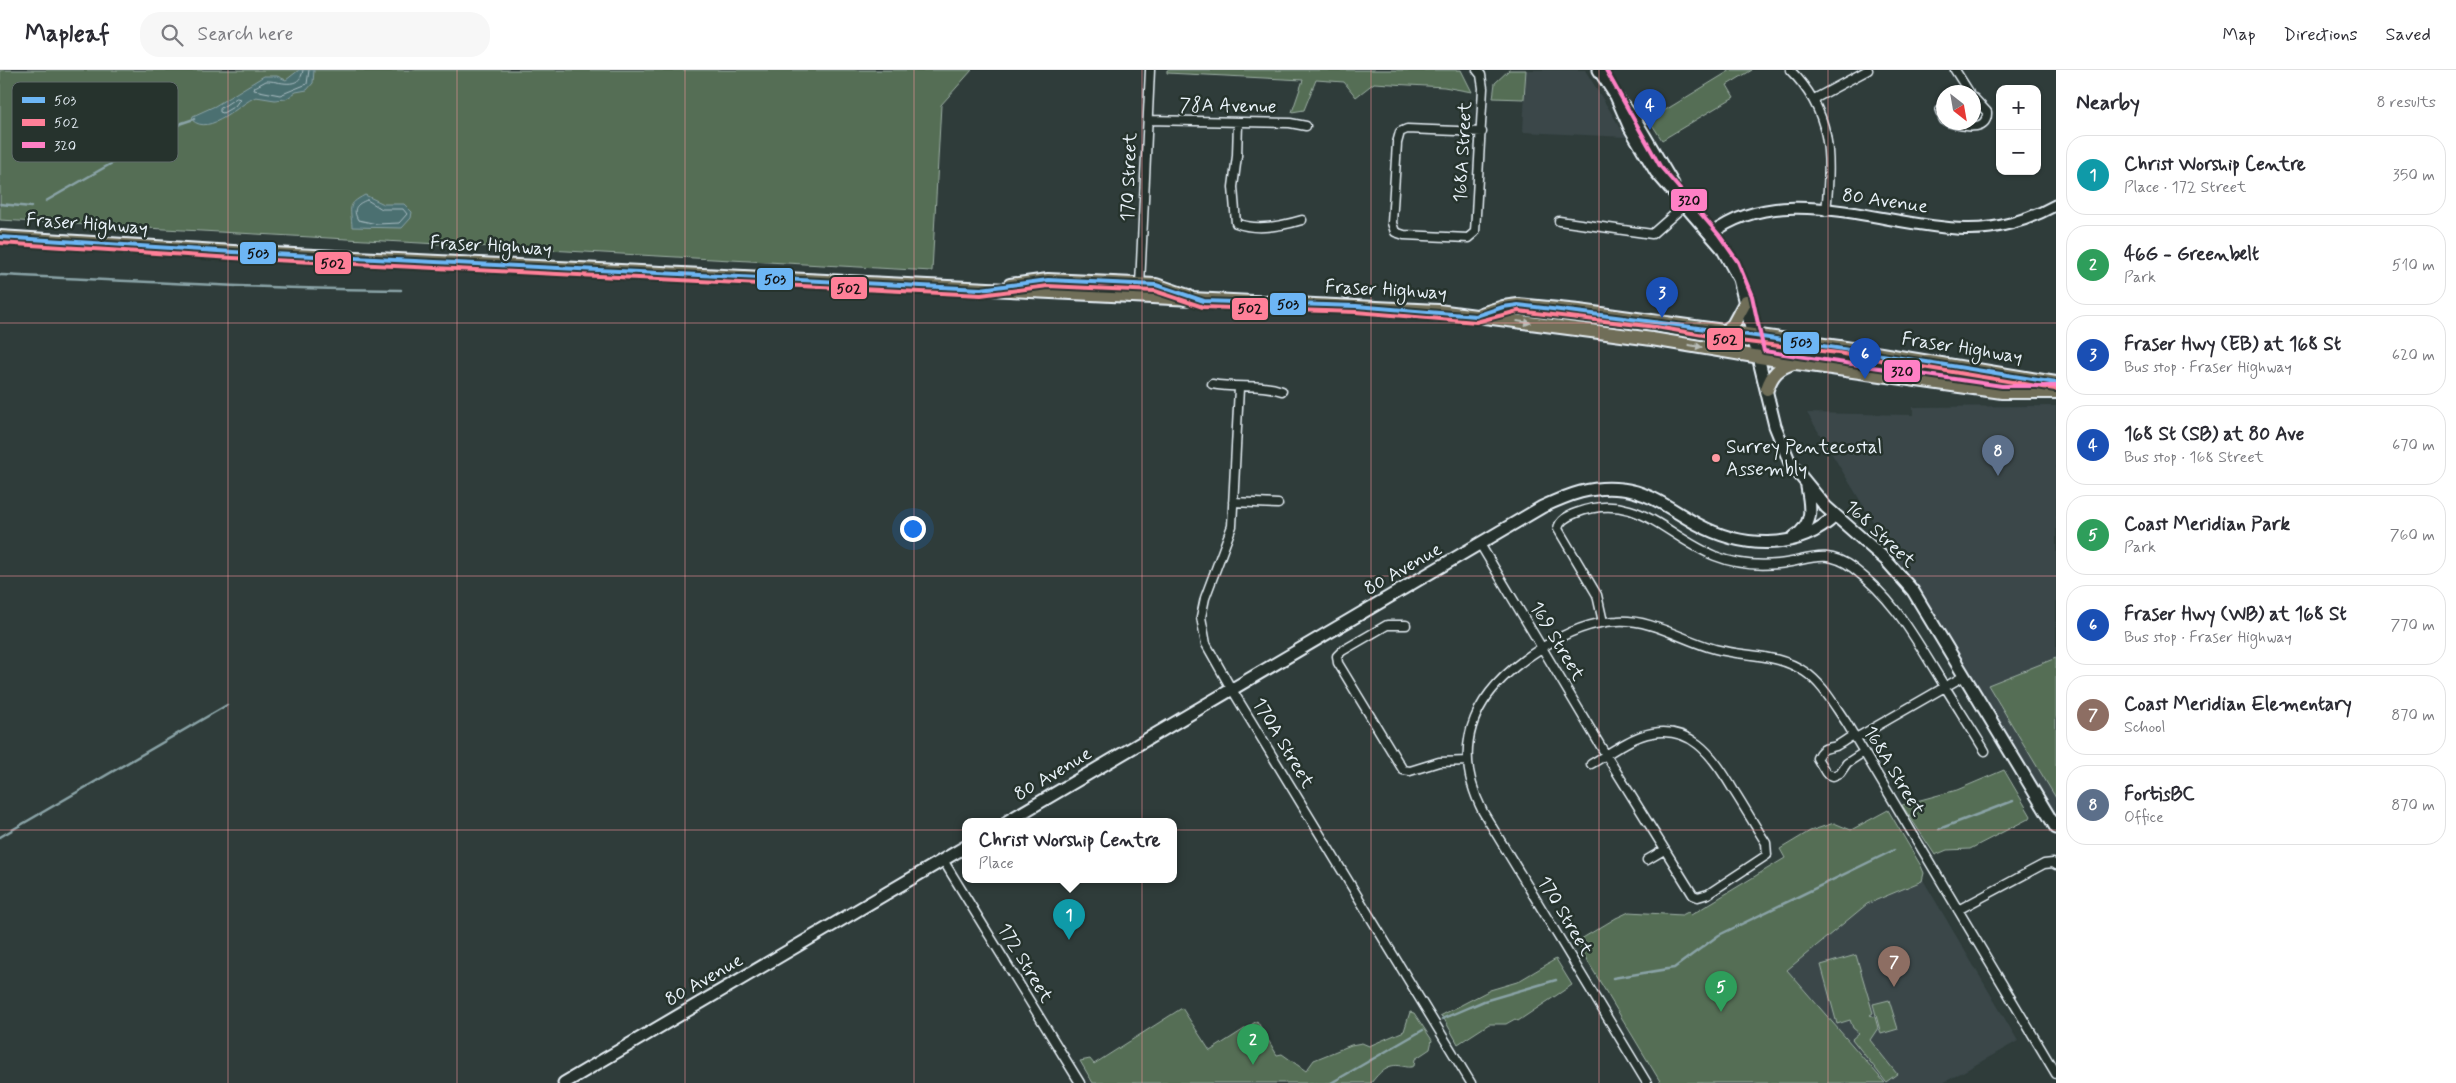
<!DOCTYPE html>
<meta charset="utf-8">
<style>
:root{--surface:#fff;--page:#f7f7f7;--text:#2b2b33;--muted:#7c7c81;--line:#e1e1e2;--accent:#8a5d65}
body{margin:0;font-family:Mynerve,sans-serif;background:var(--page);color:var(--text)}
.controls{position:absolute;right:15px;top:15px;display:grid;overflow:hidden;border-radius:10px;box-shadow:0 1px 4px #0004}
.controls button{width:45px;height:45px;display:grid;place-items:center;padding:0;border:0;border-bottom:1px solid var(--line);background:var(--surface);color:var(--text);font:25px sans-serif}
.compass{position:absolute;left:1936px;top:15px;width:45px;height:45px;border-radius:50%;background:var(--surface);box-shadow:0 1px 4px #0004;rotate:149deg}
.you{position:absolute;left:912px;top:458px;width:18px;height:18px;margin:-12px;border:4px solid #fff;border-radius:50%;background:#1a73e8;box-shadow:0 0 0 8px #1a73e833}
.badge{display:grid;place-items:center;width:32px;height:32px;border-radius:50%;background:var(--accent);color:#fff;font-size:16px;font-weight:700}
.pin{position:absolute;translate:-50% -41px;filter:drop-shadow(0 1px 2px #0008)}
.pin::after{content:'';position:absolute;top:26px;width:18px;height:15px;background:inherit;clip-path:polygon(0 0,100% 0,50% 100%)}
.popup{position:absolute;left:962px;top:748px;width:215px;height:65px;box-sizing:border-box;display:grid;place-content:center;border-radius:10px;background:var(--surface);filter:drop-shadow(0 1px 4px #0005);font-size:16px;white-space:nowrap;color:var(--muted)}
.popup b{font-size:19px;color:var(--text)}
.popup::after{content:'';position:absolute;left:50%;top:100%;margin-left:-10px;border:10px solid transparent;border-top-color:var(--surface)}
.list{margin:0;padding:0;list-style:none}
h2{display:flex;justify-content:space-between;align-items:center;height:65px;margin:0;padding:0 20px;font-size:21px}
h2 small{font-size:16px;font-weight:400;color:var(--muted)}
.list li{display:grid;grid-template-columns:32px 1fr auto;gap:15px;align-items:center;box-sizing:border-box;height:80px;margin:0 10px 10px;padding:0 10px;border:1px solid var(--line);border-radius:20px}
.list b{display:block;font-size:19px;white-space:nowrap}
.list p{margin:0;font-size:16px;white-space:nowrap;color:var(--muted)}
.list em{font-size:16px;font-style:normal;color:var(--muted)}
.icon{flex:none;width:28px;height:28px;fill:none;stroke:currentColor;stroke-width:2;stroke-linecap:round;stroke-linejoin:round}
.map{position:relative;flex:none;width:2056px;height:1013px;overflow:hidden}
header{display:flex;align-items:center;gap:30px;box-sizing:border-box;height:70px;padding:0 25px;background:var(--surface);border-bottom:1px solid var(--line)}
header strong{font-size:24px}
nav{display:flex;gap:28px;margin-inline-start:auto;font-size:18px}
.search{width:350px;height:45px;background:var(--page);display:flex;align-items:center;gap:12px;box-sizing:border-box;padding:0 18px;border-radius:20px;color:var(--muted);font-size:19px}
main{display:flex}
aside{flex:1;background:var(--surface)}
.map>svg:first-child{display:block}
.built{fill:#3a4749}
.green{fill:#556e55;stroke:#9eb0a6}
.water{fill:#4b6f71;stroke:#8aa3a7}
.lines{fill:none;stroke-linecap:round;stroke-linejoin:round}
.shore{stroke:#a9bdc2;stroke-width:1}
.stream{stroke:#8aa3a7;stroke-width:2.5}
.minor-casing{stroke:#e8f1f8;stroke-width:11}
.tertiary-casing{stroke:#e8f1f8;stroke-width:14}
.secondary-casing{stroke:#e8f1f8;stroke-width:15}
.primary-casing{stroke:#e8f1f8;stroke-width:16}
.minor{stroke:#26332d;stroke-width:8}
.tertiary{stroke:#26332d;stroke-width:10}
.secondary{stroke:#26332d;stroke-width:11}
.primary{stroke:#706e59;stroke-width:12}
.bus-1-casing{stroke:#26332d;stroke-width:8}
.bus-2-casing{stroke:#26332d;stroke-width:8}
.bus-3-casing{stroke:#26332d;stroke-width:8}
.bus-1{stroke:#6db6f5;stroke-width:4}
.bus-2{stroke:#ff8098;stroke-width:4}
.bus-3{stroke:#ff80c5;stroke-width:4}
.oneway{fill:#b8bdb8}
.grid{fill:none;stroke:#ff9aa2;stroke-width:1;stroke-opacity:0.55}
.poi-dot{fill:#ff9aa2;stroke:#26332d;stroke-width:2}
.labels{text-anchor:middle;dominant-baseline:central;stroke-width:5;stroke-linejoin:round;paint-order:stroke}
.street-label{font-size:19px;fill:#e8f1f8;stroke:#26332d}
.poi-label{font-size:19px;fill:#e8f1f8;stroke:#26332d;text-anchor:start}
.key{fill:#26332d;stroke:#606c6a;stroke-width:1}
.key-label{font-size:14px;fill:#e8f1f8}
.line-badge{stroke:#26332d;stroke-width:2}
.pale-badge-label{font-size:14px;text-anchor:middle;font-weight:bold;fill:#111}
</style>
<header>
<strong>Mapleaf</strong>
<div class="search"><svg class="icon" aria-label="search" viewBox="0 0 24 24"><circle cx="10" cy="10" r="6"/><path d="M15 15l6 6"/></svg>Search here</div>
<nav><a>Map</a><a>Directions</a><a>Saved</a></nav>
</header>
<main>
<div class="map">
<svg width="2056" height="1013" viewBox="0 0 2056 1013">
<rect width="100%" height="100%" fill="#2f3c3a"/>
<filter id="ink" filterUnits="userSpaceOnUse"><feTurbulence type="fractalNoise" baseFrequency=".02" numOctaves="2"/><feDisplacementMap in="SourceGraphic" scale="10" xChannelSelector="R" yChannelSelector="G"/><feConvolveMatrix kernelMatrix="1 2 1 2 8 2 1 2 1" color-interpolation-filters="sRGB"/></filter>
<g filter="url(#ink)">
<!-- built -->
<path class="built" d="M1526,0H1585L1626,67L1523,62Z
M2056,336V751H2055L1807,343L1913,345V337Z
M1906,781L2018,971L1943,1013H1885L1756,864Z"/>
<!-- green -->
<path class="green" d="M0,0H972L941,35L932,201L0,150Z
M1167,0H1461L1472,22L1444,17L1374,13L1356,27L1344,12L1316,10L1304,40L1292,42L1303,10L1167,3Z
M1509,0H1526L1524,29L1493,28L1495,13Z
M1731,0H1752L1727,15L1734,27L1662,70L1649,50Z
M2056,588V728L1988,615Z
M2004,700L2031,746L2030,748L1970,779L1947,780L1935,785L1902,735L1957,720Z
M1888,740L1921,796L1924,803L1922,811L1867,834L1787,900L1885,1013H1661L1576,872L1616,848L1629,842L1682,845L1688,842L1691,845L1785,788L1780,779L1810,761L1834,753L1851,760Z
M1856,885L1873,943L1870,945L1875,947L1878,958L1870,970L1897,1004L1886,1012L1852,969L1859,963L1853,958L1850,950L1837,954L1821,895Z
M1556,889L1572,915L1518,951L1515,949L1506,954H1489L1458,974L1443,947L1440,946L1490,920L1517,912Z
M1889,930L1898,959L1881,964L1873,934Z
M1182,938L1210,981L1257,951L1277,985L1282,984L1306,1001L1314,990L1351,975L1362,973L1369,976L1404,961L1410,942L1414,943L1432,970L1430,979L1415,989L1414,996C1409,998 1408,997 1402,996C1387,993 1380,1002 1371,1013H1093L1080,991L1090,989L1094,994Z"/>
<!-- water -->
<path class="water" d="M299,0H314L313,13L307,20L296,22L286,29L275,30L256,27C240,33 210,67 192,50L193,46L215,36L264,6H277L286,10Z
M365,125L384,134H404L412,142L411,148L402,158L352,157C351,137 346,135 365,125Z"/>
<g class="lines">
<!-- shore -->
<path class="shore" d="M303,0C300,22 278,10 266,11L255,17L254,20L280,25L307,14L309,0
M237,28L240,29L235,36L223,43L220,42V39Z
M367,130L382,139H403L407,144L399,153L377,154L358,150C352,139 356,134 367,130Z"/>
<!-- stream -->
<path class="stream" d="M46,131L182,53L194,49
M0,134L31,137
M0,205C134,211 267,219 401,220
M1939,759L2013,731
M0,767L227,635
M1613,908L1674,898L1719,865L1894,780
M1442,949L1484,931L1556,910
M1331,1013L1423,960"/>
<defs>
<path id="minor" d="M1477,0L1481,5L1483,18L1475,162L1468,168L1404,165L1395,162L1392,153L1397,73L1400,62L1407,59L1482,62
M1790,0C1832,41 1832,87 1826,141
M1955,0L1969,22
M1814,29L1868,0
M1944,35L1940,41L1944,50
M1148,50L1290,53L1306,56
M1948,52C1961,56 1988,63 1987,42L1974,28
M1238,53L1237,86L1233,117L1236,153C1256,161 1282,156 1302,150
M1559,151L1652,164L1685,135
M1140,215L1150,0
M1212,314C1236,319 1260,313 1282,321
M1239,318L1232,456L1205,528L1201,547L1206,574L1228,613L1471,1013
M1233,432L1278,434
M1480,474L1606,685L1693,825L1698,827L1708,824L1767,785L1766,773C1755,756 1745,738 1734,721C1713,685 1689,650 1641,666C1624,672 1607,685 1591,694
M1603,552L1597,525L1558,459C1559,450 1568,446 1576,443C1637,420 1665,466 1715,486C1735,494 1756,496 1778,494C1808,491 1825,477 1853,498C1894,529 1913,565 1939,607C1954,632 1970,656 1985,681
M1406,555H1387L1342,581L1337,586L1338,593L1403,700L1410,701L1439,692L1468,691
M1854,665C1848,668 1842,673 1836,676C1826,679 1822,677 1817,688L1826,703L1833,706L1840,703L1847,693L1864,682
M1856,668L1964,606
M943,790L1080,1013
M1647,790L1664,780
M1958,840L2044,794L2053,793L2056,795
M1647,1013L1483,742C1447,671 1478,618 1540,579C1563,564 1588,552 1617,551C1652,549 1682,570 1715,579C1746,587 1777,583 1805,602C1822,613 1834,635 1846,652L2056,1004"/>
<path id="tertiary" d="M1711,164C1783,109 1883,157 1965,159C1996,160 2029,150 2056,135"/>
<path id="secondary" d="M1599,0L1616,26L1637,53L1673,114
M1616,26L1630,58L1656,102L1722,178L1739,209L1775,356L1790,393L1826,437L1885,489L1913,521L2056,758
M1794,467C1814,455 1811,437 1807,417
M1008,751L1542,437C1568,425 1592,415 1622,419C1650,422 1673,441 1697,454C1741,478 1797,482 1835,446
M564,1013L965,777"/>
<path id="primary" d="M0,167L233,182L1438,241L1652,269L1796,293L2002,322H2056
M1010,215L1048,210L1156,215L1188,226
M1481,244L1503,237L1518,235L1579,241L1839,277L2056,313
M1724,262L1733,255L1746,231
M1767,319C1772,304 1778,298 1793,293"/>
</defs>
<!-- minor casing -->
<use href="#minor" class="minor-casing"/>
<!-- tertiary casing -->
<use href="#tertiary" class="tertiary-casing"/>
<!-- secondary casing -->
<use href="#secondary" class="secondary-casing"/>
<!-- primary casing -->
<use href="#primary" class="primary-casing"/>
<!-- minor -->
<use href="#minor" class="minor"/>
<!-- tertiary -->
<use href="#tertiary" class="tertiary"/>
<!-- secondary -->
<use href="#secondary" class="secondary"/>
<!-- primary -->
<use href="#primary" class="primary"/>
<defs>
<path id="bus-1" d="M0,167L233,182L981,219L1048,210L1156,215L1204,231L1356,236L1476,246L1503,237L1518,235C1698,256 1877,283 2056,313"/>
<path id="bus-2" d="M0,173L233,188L981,225L1048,216L1155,221L1203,237L1356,242L1476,252L1518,241L1656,257L1739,271L1838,283L2055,319"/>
<path id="bus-3" d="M1606,0L1660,96L1719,165L1738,192L1752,226L1764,281L2002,316H2056"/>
</defs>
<!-- bus-1 casing -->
<use href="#bus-1" class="bus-1-casing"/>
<!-- bus-2 casing -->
<use href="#bus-2" class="bus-2-casing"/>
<!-- bus-3 casing -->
<use href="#bus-3" class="bus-3-casing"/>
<!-- bus-1 -->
<use href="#bus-1" class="bus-1"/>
<!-- bus-2 -->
<use href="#bus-2" class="bus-2"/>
<!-- bus-3 -->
<use href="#bus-3" class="bus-3"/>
</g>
<!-- one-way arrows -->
<defs><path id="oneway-solid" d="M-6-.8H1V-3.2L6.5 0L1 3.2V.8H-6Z" transform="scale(1.25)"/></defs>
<g class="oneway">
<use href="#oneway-solid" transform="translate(1524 252) rotate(8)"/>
<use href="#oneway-solid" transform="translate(1695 276) rotate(9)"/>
</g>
</g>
<!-- grid -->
<path class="grid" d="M228,0V1013M457,0V1013M685,0V1013M914,0V1013M1142,0V1013M1371,0V1013M1599,0V1013M1828,0V1013M0,253H2056M0,506H2056M0,760H2056"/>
<!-- markers -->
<circle class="poi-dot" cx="1716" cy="388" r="5"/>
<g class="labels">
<!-- street labels -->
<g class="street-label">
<text transform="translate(1228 36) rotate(1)">78A Avenue</text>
<text transform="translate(1463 82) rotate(-87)">168A Street</text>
<text transform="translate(1129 107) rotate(-88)">170 Street</text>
<text transform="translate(1885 131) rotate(8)">80 Avenue</text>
<text transform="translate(87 154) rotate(4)">Fraser Highway</text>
<text transform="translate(491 176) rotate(3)">Fraser Highway</text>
<text transform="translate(1386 220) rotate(3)">Fraser Highway</text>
<text transform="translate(1962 278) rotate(9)">Fraser Highway</text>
<text transform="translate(1880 464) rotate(43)">168 Street</text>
<text transform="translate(1403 499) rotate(-30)">80 Avenue</text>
<text transform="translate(1557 571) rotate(59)">169 Street</text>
<text transform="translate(1283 673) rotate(59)">170A Street</text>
<text transform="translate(1894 701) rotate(59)">168A Street</text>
<text transform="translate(1053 704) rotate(-31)">80 Avenue</text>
<text transform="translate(1565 846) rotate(59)">170 Street</text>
<text transform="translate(1025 893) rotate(59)">172 Street</text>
<text transform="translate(704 910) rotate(-30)">80 Avenue</text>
</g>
<!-- poi labels -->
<g class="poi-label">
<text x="1726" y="377">Surrey Pentecostal<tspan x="1726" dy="22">Assembly</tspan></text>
</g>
</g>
<!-- legend -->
<rect x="12" y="12" width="166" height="80" rx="8" class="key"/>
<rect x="22" y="27" width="23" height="6" fill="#6db6f5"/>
<rect x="22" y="49" width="23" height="7" fill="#ff8098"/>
<rect x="22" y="72" width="23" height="6" fill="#ff80c5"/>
<g class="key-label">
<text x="54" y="35">503</text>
<text x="54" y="57">502</text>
<text x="54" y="80">320</text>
</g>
<g class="line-badge">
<rect x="1670" y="118" width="38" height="24" rx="5" fill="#ff80c5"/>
<rect x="239" y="171" width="38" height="24" rx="5" fill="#6db6f5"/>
<rect x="314" y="181" width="38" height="24" rx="5" fill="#ff8098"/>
<rect x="756" y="197" width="38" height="24" rx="5" fill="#6db6f5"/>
<rect x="830" y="206" width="38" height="24" rx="5" fill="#ff8098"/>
<rect x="1269" y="222" width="38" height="24" rx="5" fill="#6db6f5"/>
<rect x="1231" y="227" width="38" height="24" rx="5" fill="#ff8098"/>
<rect x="1706" y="257" width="38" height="24" rx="5" fill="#ff8098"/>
<rect x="1782" y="261" width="38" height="24" rx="5" fill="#6db6f5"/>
<rect x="1883" y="289" width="38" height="24" rx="5" fill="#ff80c5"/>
</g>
<g class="pale-badge-label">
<text x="1689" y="135">320</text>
<text x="258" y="188">503</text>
<text x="333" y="198">502</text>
<text x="775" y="214">503</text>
<text x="849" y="223">502</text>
<text x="1288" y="239">503</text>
<text x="1250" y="243">502</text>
<text x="1725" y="274">502</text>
<text x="1801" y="277">503</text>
<text x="1902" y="306">320</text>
</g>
</svg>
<div class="controls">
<button>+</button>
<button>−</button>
</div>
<svg class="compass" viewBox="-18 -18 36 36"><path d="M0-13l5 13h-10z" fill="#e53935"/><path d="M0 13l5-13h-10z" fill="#7c7c81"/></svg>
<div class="you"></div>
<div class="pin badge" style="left:1069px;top:870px;background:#0f9aa8">1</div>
<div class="popup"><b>Christ Worship Centre</b>Place</div>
<div class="pin badge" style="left:1253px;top:995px;background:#2e9e5b">2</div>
<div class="pin badge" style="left:1662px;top:248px;background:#1a4fb4">3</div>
<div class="pin badge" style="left:1650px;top:60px;background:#1a4fb4">4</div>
<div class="pin badge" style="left:1721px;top:942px;background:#2e9e5b">5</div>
<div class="pin badge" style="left:1865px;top:309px;background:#1a4fb4">6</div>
<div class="pin badge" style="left:1894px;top:917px;background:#8d6e63">7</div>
<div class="pin badge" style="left:1998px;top:406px;background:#5c6f8a">8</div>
</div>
<aside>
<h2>Nearby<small>8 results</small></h2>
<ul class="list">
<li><span class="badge" style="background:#0f9aa8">1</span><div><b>Christ Worship Centre</b><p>Place · 172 Street</p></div><em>350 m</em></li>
<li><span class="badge" style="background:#2e9e5b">2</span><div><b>46G - Greenbelt</b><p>Park</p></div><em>510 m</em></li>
<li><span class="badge" style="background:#1a4fb4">3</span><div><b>Fraser Hwy (EB) at 168 St</b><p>Bus stop · Fraser Highway</p></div><em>620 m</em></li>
<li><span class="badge" style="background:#1a4fb4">4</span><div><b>168 St (SB) at 80 Ave</b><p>Bus stop · 168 Street</p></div><em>670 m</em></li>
<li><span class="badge" style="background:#2e9e5b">5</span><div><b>Coast Meridian Park</b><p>Park</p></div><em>760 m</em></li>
<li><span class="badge" style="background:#1a4fb4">6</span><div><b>Fraser Hwy (WB) at 168 St</b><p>Bus stop · Fraser Highway</p></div><em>770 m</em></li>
<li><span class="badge" style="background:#8d6e63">7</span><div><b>Coast Meridian Elementary</b><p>School</p></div><em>870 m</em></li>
<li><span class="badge" style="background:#5c6f8a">8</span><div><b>FortisBC</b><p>Office</p></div><em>870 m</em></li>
</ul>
</aside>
</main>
